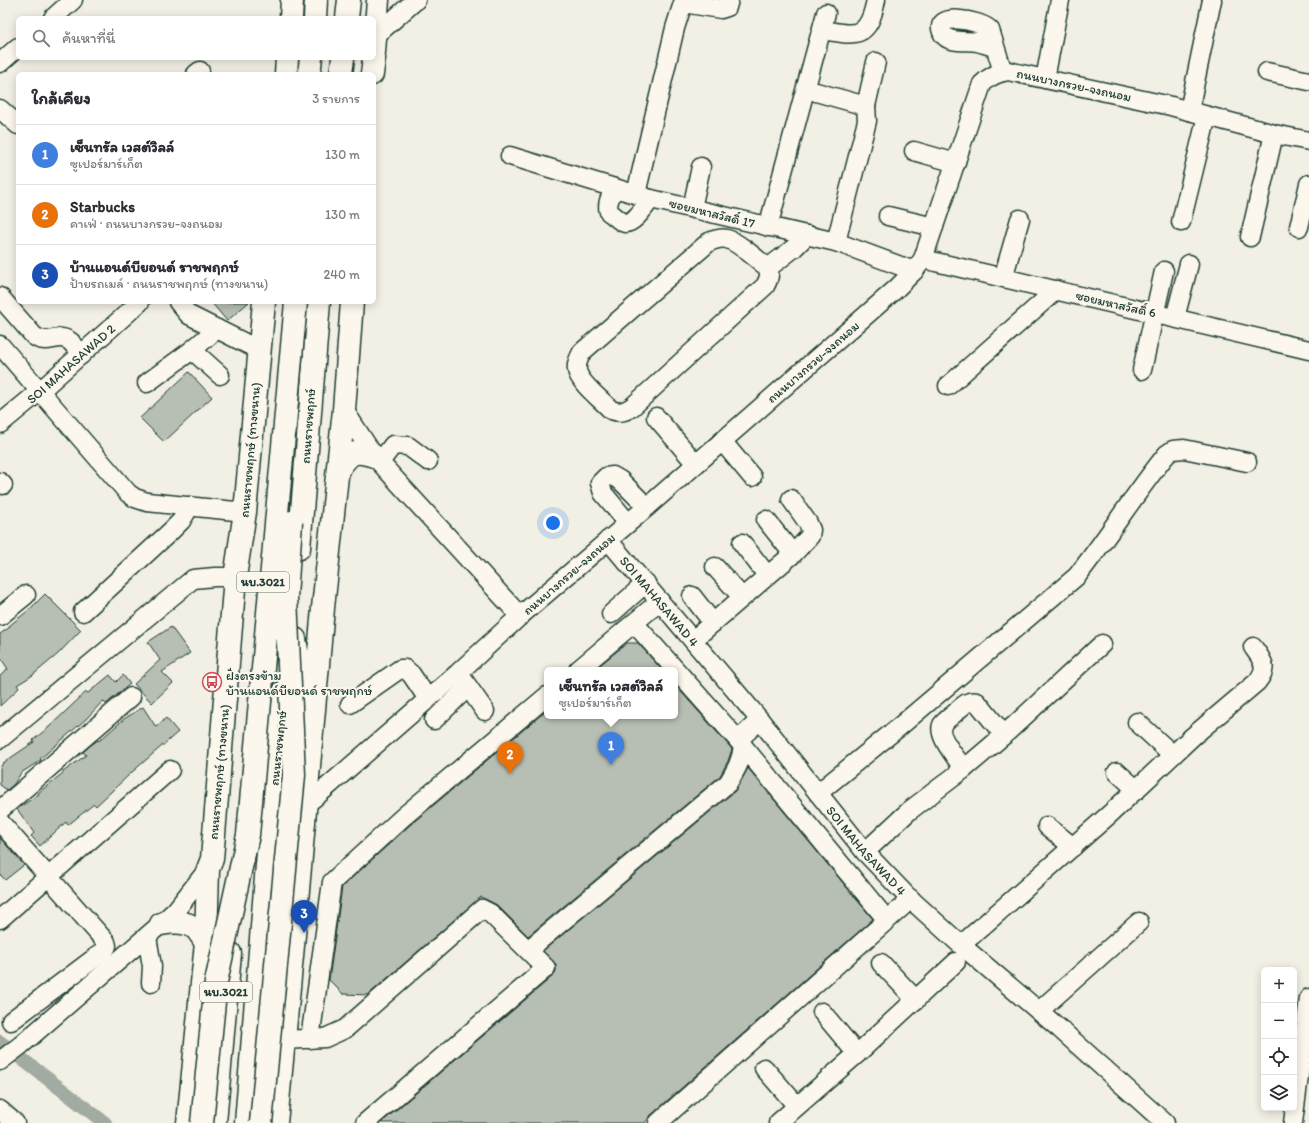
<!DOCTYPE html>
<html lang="th">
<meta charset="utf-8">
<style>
:root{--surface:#fff;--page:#f7f7f7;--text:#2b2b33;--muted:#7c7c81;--line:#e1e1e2;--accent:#d1495b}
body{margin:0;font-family:Itim,"Playpen Sans Thai",sans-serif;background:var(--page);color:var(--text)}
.controls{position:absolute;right:12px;bottom:12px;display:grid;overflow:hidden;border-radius:6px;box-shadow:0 2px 10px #0003}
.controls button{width:36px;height:36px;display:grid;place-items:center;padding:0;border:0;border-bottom:1px solid var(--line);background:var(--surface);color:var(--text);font:20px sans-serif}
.you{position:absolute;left:553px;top:523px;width:14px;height:14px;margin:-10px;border:3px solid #fff;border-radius:50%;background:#1a73e8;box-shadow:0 0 0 6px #1a73e833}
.badge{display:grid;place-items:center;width:26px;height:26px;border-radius:50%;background:var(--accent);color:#fff;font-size:13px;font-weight:700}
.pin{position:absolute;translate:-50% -33px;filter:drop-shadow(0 1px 2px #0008)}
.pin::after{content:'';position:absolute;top:21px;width:14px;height:12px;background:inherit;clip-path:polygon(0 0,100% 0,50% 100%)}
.popup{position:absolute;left:544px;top:667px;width:134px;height:52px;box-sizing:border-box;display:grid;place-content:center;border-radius:6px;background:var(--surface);filter:drop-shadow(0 1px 3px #0005);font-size:13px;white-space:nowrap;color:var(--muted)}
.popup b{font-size:15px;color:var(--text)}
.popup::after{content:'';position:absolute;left:50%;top:100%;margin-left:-8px;border:8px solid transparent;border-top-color:var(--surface)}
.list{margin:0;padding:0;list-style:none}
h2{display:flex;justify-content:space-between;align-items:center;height:52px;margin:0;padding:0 16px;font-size:17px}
h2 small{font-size:13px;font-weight:400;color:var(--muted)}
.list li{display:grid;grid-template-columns:26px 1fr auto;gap:12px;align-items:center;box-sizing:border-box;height:60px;padding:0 16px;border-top:1px solid var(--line)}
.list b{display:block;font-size:15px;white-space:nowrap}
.list p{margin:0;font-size:13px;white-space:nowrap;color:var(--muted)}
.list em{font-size:13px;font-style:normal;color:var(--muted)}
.icon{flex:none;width:22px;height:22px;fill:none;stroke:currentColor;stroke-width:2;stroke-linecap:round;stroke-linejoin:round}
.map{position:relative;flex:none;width:1309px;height:1123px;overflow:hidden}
.search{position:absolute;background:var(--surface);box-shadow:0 2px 10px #0003;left:16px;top:16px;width:360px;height:44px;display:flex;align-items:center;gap:10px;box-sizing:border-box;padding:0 14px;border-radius:6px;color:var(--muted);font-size:15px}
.panel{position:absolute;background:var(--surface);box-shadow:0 2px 10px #0003;left:16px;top:72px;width:360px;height:232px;border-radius:6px}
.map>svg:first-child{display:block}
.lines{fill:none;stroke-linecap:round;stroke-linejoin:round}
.canal{stroke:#a2aba1;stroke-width:14}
.building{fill:#b7beb3;stroke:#1f3d34}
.minor-casing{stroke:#1f3d34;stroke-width:21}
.major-casing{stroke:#1f3d34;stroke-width:25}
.minor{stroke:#fbf7ec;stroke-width:18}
.major{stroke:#fbf7ec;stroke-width:22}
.major-bridge-casing{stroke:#1f3d34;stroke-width:25;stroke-linecap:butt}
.major-bridge{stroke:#fbf7ec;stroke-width:22}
.labels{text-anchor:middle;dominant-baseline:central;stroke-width:4;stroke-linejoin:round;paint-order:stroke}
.shield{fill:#fbf7ec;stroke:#61756b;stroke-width:1}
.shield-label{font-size:12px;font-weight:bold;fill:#1f3d34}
.street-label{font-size:13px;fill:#1f3d34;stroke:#fbf7ec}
.poi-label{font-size:13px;fill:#1f3d34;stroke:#fbf7ec;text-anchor:start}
</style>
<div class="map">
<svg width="1309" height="1123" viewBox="0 0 1309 1123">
<rect width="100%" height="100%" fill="#f2f0e5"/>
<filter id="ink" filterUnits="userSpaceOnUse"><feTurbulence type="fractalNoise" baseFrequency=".025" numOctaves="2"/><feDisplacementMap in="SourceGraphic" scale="8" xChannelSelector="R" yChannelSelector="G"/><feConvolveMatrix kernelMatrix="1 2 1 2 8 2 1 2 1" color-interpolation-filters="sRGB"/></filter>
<g filter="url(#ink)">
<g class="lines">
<!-- canal -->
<path class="canal" d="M0,1042L105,1123"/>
</g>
<!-- building -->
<path class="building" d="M211,302H249L227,321Z
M189,372L212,397L164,442L140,418Z
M45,594L81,630L58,654L33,675L17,685L19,688L0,706V676L8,669L0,657V634L10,627L9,626L30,609Z
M171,627L190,653L162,672L173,683L152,703L134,684L160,660L148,642Z
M627,643H638L662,670H594Z
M110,675L116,682L123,675L130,684L106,704L103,701L86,719L40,759L41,760L21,773L14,784L7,790L0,785V768L3,763L34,742L33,740L49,727L86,692L88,693Z
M675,685L732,749L728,761L720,776L528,936L497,905L481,897L368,995L343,994L329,980L342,887L410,825L547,710V716H675Z
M143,707L156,727L166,718L178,732L131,773L96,806L94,804L68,825L66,822L40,846L31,836L34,833L17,809L39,794L38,793L63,773V772L86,755L83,752L91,745L98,740L99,741L124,719Z
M748,768L873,919L651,1115L645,1123H381L553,976L556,971V965L553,961L543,951L735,791Z
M0,838L24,865L5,880L0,874Z"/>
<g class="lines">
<defs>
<g id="minor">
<path d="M53,18L73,0"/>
<path d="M822,30C857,36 868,39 876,0"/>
<path d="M375,36L416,0"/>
<path d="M995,47C989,46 983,43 977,42C967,40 949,44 943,34C930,11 981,20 990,30L1003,72"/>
<path d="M0,63L18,47"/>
<path d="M1267,72L1309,81"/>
<path d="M196,74L200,71"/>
<path d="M1045,79L1060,0"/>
<path d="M816,92L866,106L867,121L836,242"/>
<path d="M866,106L876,62"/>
<path d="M0,109L18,125"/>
<path d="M1189,111L1212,0"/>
<path d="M914,151L956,163"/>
<path d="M510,156L651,199L836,242L914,271"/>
<path d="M615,188C611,196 606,203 609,212C614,215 620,222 625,223C634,224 646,205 651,199"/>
<path d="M636,194L675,28L683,3L721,9L727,7L729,0"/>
<path d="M692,208L701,167"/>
<path d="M888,216L934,227"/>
<path d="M1181,222L1207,116"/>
<path d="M768,227L826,13"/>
<path d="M1299,227L1309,184"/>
<path d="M1250,237L1274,134"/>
<path d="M923,259L1309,350"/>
<path d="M768,268C770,275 769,279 765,286L632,407C624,412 620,413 611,410C602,400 579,383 577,370C576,363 579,358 582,352L709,242C714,240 720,237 727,239C738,242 758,260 768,268L794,248L807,235"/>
<path d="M1003,278L1020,219"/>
<path d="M0,297L34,336C50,347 57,331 71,342C75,346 78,351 81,355"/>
<path d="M178,302L189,315L259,350"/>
<path d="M1175,318L1189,264"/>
<path d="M0,345L128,493L135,498L147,502L245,512"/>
<path d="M192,350L220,375"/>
<path d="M1142,370L1164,271"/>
<path d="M147,383L192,350L217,329"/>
<path d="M948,386L1056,290"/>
<path d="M344,410L374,456L520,616"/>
<path d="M656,417L696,464"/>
<path id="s1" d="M0,424L40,391L140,302"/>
<path d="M722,441L752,477"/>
<path d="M380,462L393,445L408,446L428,461"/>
<path d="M0,482L3,485"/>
<path d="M766,520L793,554"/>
<path d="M628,523L603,493L600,483L606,477L613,476L620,480L647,507"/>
<path id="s2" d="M608,540L760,720L865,852L907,896L961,945L1060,1029L1165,1123"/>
<path d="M742,543L767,575"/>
<path d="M715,567L742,597"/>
<path d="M692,596L713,623"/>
<path d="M83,612L171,531L181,521L190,506"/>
<path d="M611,614L646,583"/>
<path d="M0,616L26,595"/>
<path d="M634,623L738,740"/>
<path d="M693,640L793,554L810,536L811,530L808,523L791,499"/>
<path d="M578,670L660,601"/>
<path d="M462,678L485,711"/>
<path d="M350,704L400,669H405L411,674L428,699"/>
<path d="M434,720L468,687"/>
<path d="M1137,722L1173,755"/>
<path d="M0,739L193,579L215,577H235"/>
<path d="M743,746L887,920"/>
<path d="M964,769C958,760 937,736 942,725C945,720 954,715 958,710C964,705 968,700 977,702L1004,735"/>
<path d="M1117,772L1137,790"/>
<path d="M818,793L899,727L1077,576C1108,537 1135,493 1167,454L1173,450L1184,449L1247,462"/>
<path d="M305,805L319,794L458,673L520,616L647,507L896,289L914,271L923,259L982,84C990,76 997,73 1008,71L1171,106L1274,134L1309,141"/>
<path d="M0,810L131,697"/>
<path d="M0,822L106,942L107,946L104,951L11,1021"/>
<path d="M1047,826L1073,847"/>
<path d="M865,852L909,811L964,769L1004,735L1102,644"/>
<path d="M0,919L170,770"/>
<path d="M147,937L152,966L151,983"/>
<path d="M961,945L1111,813L1192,737L1257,682C1269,667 1263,661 1253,647"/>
<path d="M528,950L728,783C736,770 741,762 743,746L738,740L760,720"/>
<path d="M881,963L916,1000"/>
<path d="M1039,1011L1139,922"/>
<path d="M822,1012L857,1054"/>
<path d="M310,1039L332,882L403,817L547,696"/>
<path d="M283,1040L325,1038L345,1029L482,909L490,913L546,968L365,1123"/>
<path d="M0,1061L21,1045L161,924L176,910L208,869"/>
<path d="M764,1068L797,1106"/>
<path d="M0,1110L15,1123"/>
<path d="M658,1123L911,899"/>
<path d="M778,1123L857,1054L956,962"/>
<path d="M1293,1123L1309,998"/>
</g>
<path id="major" d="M291,18L292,0
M315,18L316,0
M347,18L349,0
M374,52L378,0
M286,74L287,58
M309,74L311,58
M341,74L343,58
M372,74L374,58
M338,470C350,453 353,449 374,456
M299,548L319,302
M295,639L306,704
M161,924C172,922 187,921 196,929C200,933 203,939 206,943
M188,1123L206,943L208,869L212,859L235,577L245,512L264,302
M215,1123L230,953
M246,1123L270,828L278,740L285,690
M276,1123L294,935L323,608L344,410L352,302"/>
</defs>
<!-- minor casing -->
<use href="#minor" class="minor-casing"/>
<!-- major casing -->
<use href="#major" class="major-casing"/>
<!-- minor -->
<use href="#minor" class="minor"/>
<!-- major -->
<use href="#major" class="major"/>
<defs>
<path id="major-bridge" d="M202,1123L216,982L248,835L296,302
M261,1123L294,775L286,597L291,522"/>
</defs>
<!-- major-bridge casing -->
<use href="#major-bridge" class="major-bridge-casing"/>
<!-- major-bridge -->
<use href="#major-bridge" class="major-bridge"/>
</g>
</g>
<!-- icons -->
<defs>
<symbol id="bus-ring" viewBox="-11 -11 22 22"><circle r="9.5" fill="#fbf7ec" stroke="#d1495b" stroke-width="1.5"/><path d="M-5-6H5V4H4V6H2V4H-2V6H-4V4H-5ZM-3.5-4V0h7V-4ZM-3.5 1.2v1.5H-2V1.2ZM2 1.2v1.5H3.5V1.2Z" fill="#d1495b"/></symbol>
</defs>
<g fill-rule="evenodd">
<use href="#bus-ring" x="201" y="671" width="22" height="22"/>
</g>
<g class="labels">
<!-- shield labels -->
<g class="shield">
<rect x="237" y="572" width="52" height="20" rx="3"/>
<rect x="200" y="982" width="52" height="20" rx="3"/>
</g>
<g class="shield-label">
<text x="263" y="582">นบ.3021</text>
<text x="226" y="992">นบ.3021</text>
</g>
<!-- street labels -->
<g class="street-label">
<text transform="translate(1074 85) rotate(12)">ถนนบางกรวย-จงถนอม</text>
<text transform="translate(712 213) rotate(14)">ซอยมหาสวัสดิ์ 17</text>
<text transform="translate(1116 304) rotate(13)">ซอยมหาสวัสดิ์ 6</text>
<text transform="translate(813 362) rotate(-41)">ถนนบางกรวย-จงถนอม</text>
<text stroke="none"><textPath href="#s1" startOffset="93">SOI MAHASAWAD 2</textPath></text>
<text transform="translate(308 426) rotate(-86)">ถนนราชพฤกษ์</text>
<text transform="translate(250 450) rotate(-85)">ถนนราชพฤกษ์ (ทางขนาน)</text>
<text transform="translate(569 574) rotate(-41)">ถนนบางกรวย-จงถนอม</text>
<text stroke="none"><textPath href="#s2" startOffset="80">SOI MAHASAWAD 4</textPath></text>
<text transform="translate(278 748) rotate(-84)">ถนนราชพฤกษ์</text>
<text transform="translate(219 772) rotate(-85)">ถนนราชพฤกษ์ (ทางขนาน)</text>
<text stroke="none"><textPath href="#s2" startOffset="404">SOI MAHASAWAD 4</textPath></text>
</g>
<!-- poi labels -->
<g class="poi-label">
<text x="226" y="675">ฝั่งตรงข้าม<tspan x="226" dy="15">บ้านแอนด์บียอนด์ ราชพฤกษ์</tspan></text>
</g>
</g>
</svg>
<div class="controls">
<button>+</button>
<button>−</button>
<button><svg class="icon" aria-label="locate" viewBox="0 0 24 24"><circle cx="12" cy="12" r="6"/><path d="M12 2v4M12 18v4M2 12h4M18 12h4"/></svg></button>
<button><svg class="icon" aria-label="layers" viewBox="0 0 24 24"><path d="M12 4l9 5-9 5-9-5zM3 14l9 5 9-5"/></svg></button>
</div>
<div class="you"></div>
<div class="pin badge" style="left:611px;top:765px;background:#3f7fe0">1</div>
<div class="popup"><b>เซ็นทรัล เวสต์วิลล์</b>ซูเปอร์มาร์เก็ต</div>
<div class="pin badge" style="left:510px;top:774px;background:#e8710a">2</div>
<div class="pin badge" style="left:304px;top:933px;background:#1a4fb4">3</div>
<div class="search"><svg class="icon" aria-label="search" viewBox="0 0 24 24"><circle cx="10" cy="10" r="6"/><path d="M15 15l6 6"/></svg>ค้นหาที่นี่</div>
<section class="panel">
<h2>ใกล้เคียง<small>3 รายการ</small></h2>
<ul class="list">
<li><span class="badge" style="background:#3f7fe0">1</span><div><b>เซ็นทรัล เวสต์วิลล์</b><p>ซูเปอร์มาร์เก็ต</p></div><em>130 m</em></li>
<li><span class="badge" style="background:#e8710a">2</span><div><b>Starbucks</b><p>คาเฟ่ · ถนนบางกรวย-จงถนอม</p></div><em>130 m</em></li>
<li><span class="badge" style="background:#1a4fb4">3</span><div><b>บ้านแอนด์บียอนด์ ราชพฤกษ์</b><p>ป้ายรถเมล์ · ถนนราชพฤกษ์ (ทางขนาน)</p></div><em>240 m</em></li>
</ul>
</section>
</div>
